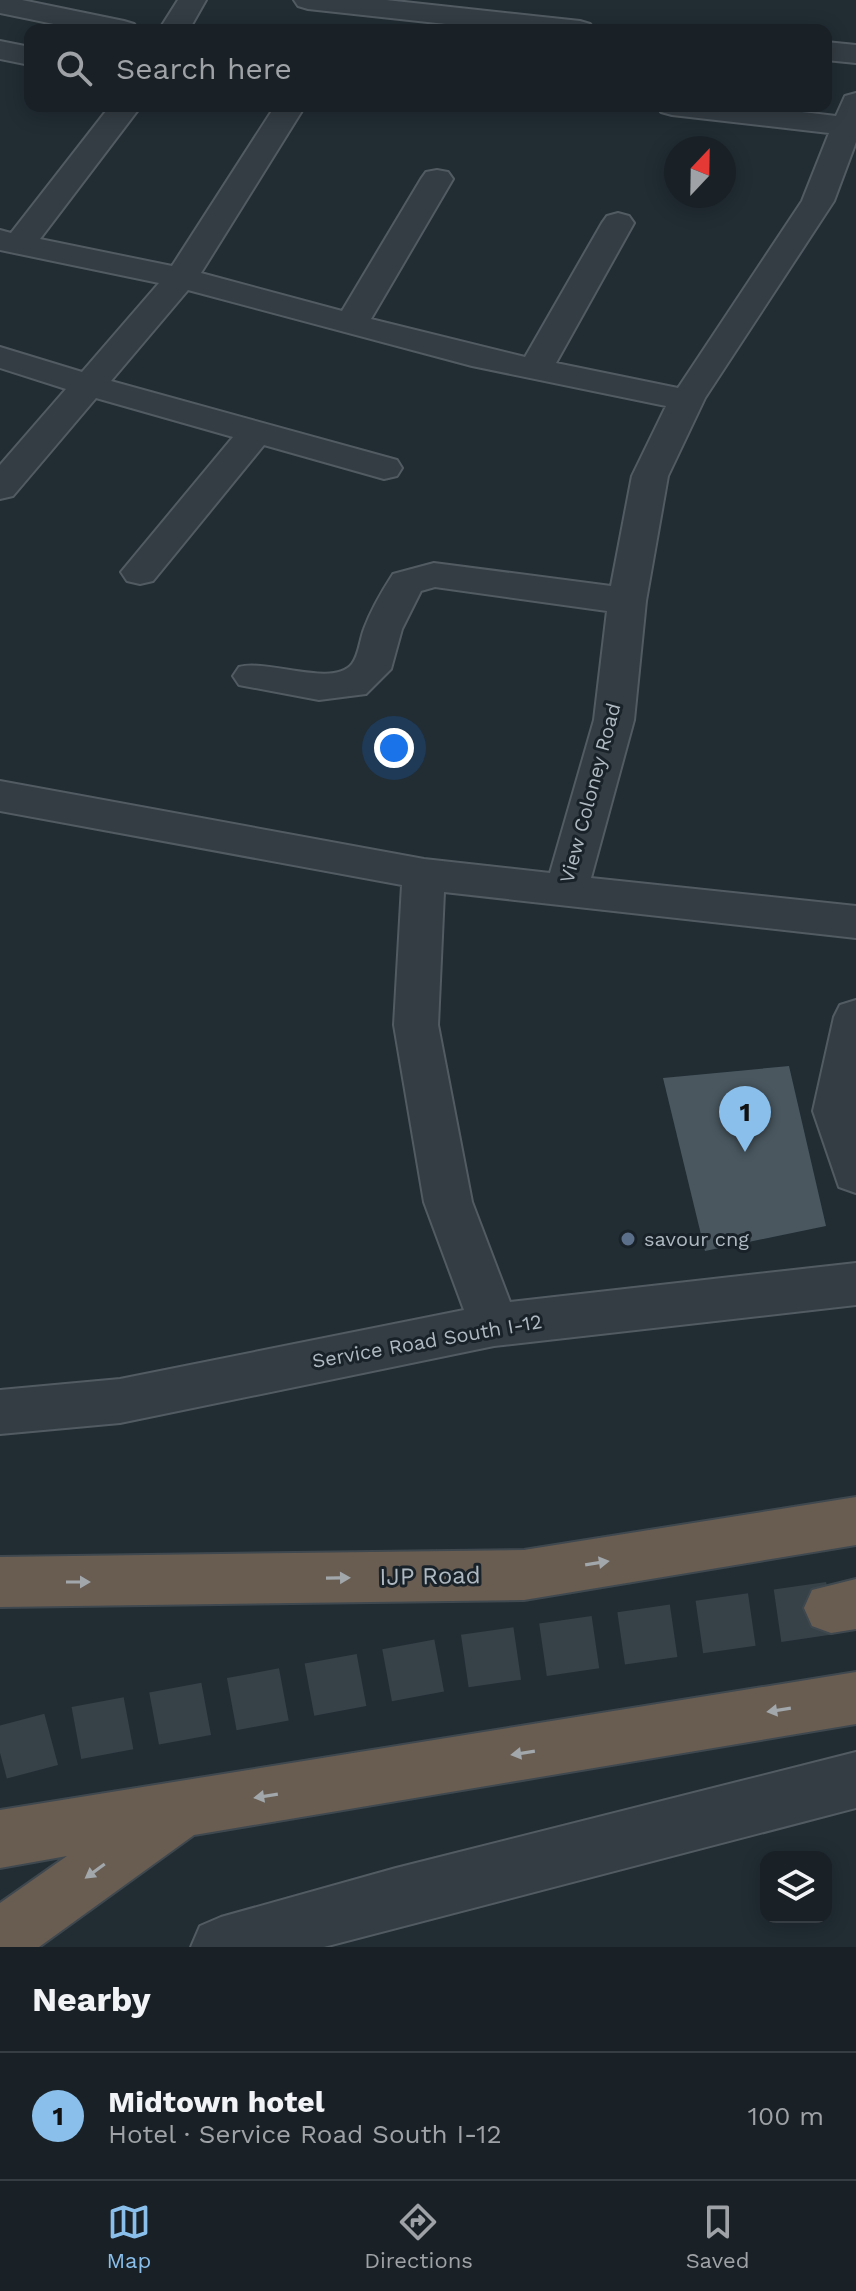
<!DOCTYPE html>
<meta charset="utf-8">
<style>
:root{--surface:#192126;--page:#22292e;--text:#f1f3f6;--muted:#9fa3a7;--line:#373e43;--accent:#8abfeb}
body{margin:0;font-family:"Work Sans",sans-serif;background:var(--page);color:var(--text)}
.controls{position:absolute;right:24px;bottom:24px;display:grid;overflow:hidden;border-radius:16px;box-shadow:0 4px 20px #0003}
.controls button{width:72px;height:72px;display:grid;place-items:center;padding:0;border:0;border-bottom:2px solid var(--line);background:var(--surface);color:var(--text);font:40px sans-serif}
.compass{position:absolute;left:664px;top:136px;width:72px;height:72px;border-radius:50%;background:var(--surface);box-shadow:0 4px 20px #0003;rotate:22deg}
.you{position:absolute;left:394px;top:748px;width:28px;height:28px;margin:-20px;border:6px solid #fff;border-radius:50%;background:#1a73e8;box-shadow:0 0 0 12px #1a73e833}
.badge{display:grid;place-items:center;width:52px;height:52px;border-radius:50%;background:var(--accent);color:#111;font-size:26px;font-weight:700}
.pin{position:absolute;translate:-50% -66px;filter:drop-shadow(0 2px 4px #0008)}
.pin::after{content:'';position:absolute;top:42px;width:28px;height:24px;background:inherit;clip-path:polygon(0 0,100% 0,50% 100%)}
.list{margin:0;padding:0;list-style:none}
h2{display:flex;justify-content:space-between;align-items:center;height:104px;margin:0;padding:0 32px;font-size:34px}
h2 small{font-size:26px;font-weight:400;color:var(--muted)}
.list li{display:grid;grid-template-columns:52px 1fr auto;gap:24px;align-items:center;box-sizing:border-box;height:128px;padding:0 32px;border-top:2px solid var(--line)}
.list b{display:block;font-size:30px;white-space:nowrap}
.list p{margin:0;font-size:26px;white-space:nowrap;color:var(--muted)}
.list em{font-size:26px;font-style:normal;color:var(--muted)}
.icon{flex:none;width:44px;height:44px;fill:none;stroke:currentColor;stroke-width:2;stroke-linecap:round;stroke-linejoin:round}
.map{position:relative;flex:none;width:856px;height:1947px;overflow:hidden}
.search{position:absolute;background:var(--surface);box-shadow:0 4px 20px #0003;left:24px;right:24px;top:24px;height:88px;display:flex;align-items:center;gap:20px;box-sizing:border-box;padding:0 28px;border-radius:16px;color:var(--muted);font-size:30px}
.sheet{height:232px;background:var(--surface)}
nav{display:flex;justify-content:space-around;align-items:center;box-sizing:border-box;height:112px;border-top:2px solid var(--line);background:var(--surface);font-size:22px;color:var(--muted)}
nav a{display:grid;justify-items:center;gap:4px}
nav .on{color:var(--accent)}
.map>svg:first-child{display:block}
.building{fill:#4a575f}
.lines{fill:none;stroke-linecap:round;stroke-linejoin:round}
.highway-tunnel{stroke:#364148;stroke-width:53;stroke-dasharray:53 26;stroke-linecap:butt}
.minor-casing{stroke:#525b62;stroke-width:4}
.highway-casing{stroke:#3f484f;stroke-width:4}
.minor{fill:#343d44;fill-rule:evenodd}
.highway{fill:#695d52;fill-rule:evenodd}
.oneway{fill:#a1a7ab}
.service-dot{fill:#5c6f8a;stroke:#1a2229;stroke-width:3}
.labels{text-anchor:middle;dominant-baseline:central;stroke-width:6;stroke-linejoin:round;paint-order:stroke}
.street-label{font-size:20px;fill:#afb9c1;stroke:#1a2229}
.poi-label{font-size:20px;fill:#afb9c1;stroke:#1a2229;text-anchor:start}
.near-street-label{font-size:24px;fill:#afb9c1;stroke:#1a2229}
</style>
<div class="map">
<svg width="856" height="1947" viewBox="0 0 856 1947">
<rect width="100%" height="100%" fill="#212c33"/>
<!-- building -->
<path class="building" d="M789,1066L826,1226L705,1251L663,1078Z"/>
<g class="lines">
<!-- highway-tunnel -->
<path class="highway-tunnel" d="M0,1753L71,1734L458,1662L831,1608"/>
<defs>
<path id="minor" d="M0,0H22L124,21L134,24L139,30H83L0,13Z
M178,0H206L189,30H159Z
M294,0H386L580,21L590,24L595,30H501L308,9L298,6Z
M0,41L30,47V65L0,59Z
M826,42L856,45V63L826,60Z
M856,93V142L834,201L705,398L668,476L646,601L634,720L591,878L856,906V938L444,892L438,1025L472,1202L510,1302L856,1263V1305L494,1346L120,1423L0,1434V1390L120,1379L464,1310L424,1202L394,1025L402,885L0,811V781L424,859L550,873L594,720L607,611L435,587L421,591L402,629L391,669L366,694L319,700L239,685L233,676L239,667C268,659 333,688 352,664C359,655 360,639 364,629C371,610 382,591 393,574L434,563L611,586L632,476L666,406L472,366L188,290L111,381L397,460L402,468L397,476L384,479L264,445L153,581L140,584L127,581L121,572L233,437L96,398L13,496L0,499V465L66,389L0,368V347L82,372L159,283L0,250V230L11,233L110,106H141L40,239L172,266L275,106H305L201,273L342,311L421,179L426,172L437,170L448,172L453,179L371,319L525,357L602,223L607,216L618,213L629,216L634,223L556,363L678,388L802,201L829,133L672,115L661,112L657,106H752L836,116L845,96Z
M856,1000V1193L839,1187L813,1111L834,1017L840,1005Z
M856,1752V1808L324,1947H191L200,1926L221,1917L396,1868Z"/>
<path id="highway" d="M856,1497V1545L524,1600L0,1607V1557L524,1550Z
M856,1579V1629L831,1633L812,1626L804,1608L812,1590Z
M856,1672V1724L194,1835L39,1947H0V1903L67,1856L0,1868V1810Z"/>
</defs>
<!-- minor casing -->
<use href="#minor" class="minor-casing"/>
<!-- highway casing -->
<use href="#highway" class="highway-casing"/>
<!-- minor -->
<use href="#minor" class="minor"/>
<!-- highway -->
<use href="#highway" class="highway"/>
</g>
<!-- one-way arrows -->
<defs><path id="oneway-solid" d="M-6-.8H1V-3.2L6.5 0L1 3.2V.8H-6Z" transform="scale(2)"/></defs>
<g class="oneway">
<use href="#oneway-solid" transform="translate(597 1563) rotate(-9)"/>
<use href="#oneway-solid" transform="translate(338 1578) rotate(-1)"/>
<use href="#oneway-solid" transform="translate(78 1582)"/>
<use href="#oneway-solid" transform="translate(779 1710) rotate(171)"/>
<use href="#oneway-solid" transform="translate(523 1753) rotate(171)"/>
<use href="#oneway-solid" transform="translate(266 1796) rotate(171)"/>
<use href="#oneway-solid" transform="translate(95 1871) rotate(144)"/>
</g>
<!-- markers -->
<circle class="service-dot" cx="628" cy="1239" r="8"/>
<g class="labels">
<!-- street labels -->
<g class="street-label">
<text transform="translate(590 793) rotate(-75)">View Coloney Road</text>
<text transform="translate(427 1341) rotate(-10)">Service Road South I-12</text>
</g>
<!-- poi labels -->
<g class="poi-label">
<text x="644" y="1239">savour cng</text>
</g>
<!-- near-street labels -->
<g class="near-street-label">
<text transform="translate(430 1576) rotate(-1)">IJP Road</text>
</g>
</g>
</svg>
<div class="controls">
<button><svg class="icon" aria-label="layers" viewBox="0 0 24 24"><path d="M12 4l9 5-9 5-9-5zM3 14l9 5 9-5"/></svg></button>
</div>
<svg class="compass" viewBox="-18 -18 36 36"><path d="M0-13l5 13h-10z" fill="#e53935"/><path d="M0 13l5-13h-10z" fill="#9fa3a7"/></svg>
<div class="you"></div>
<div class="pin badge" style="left:745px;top:1152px">1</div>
<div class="search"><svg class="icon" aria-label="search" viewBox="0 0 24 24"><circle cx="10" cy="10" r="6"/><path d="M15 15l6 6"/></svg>Search here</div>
</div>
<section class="sheet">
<h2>Nearby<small></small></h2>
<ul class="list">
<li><span class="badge">1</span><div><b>Midtown hotel</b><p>Hotel · Service Road South I-12</p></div><em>100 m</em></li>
</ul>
</section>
<nav>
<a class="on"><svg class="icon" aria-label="map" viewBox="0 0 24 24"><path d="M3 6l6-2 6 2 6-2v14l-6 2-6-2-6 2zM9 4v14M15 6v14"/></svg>Map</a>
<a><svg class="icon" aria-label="directions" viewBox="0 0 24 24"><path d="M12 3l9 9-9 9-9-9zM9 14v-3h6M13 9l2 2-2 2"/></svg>Directions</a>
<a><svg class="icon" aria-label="saved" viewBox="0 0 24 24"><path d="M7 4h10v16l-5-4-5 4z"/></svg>Saved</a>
</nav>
